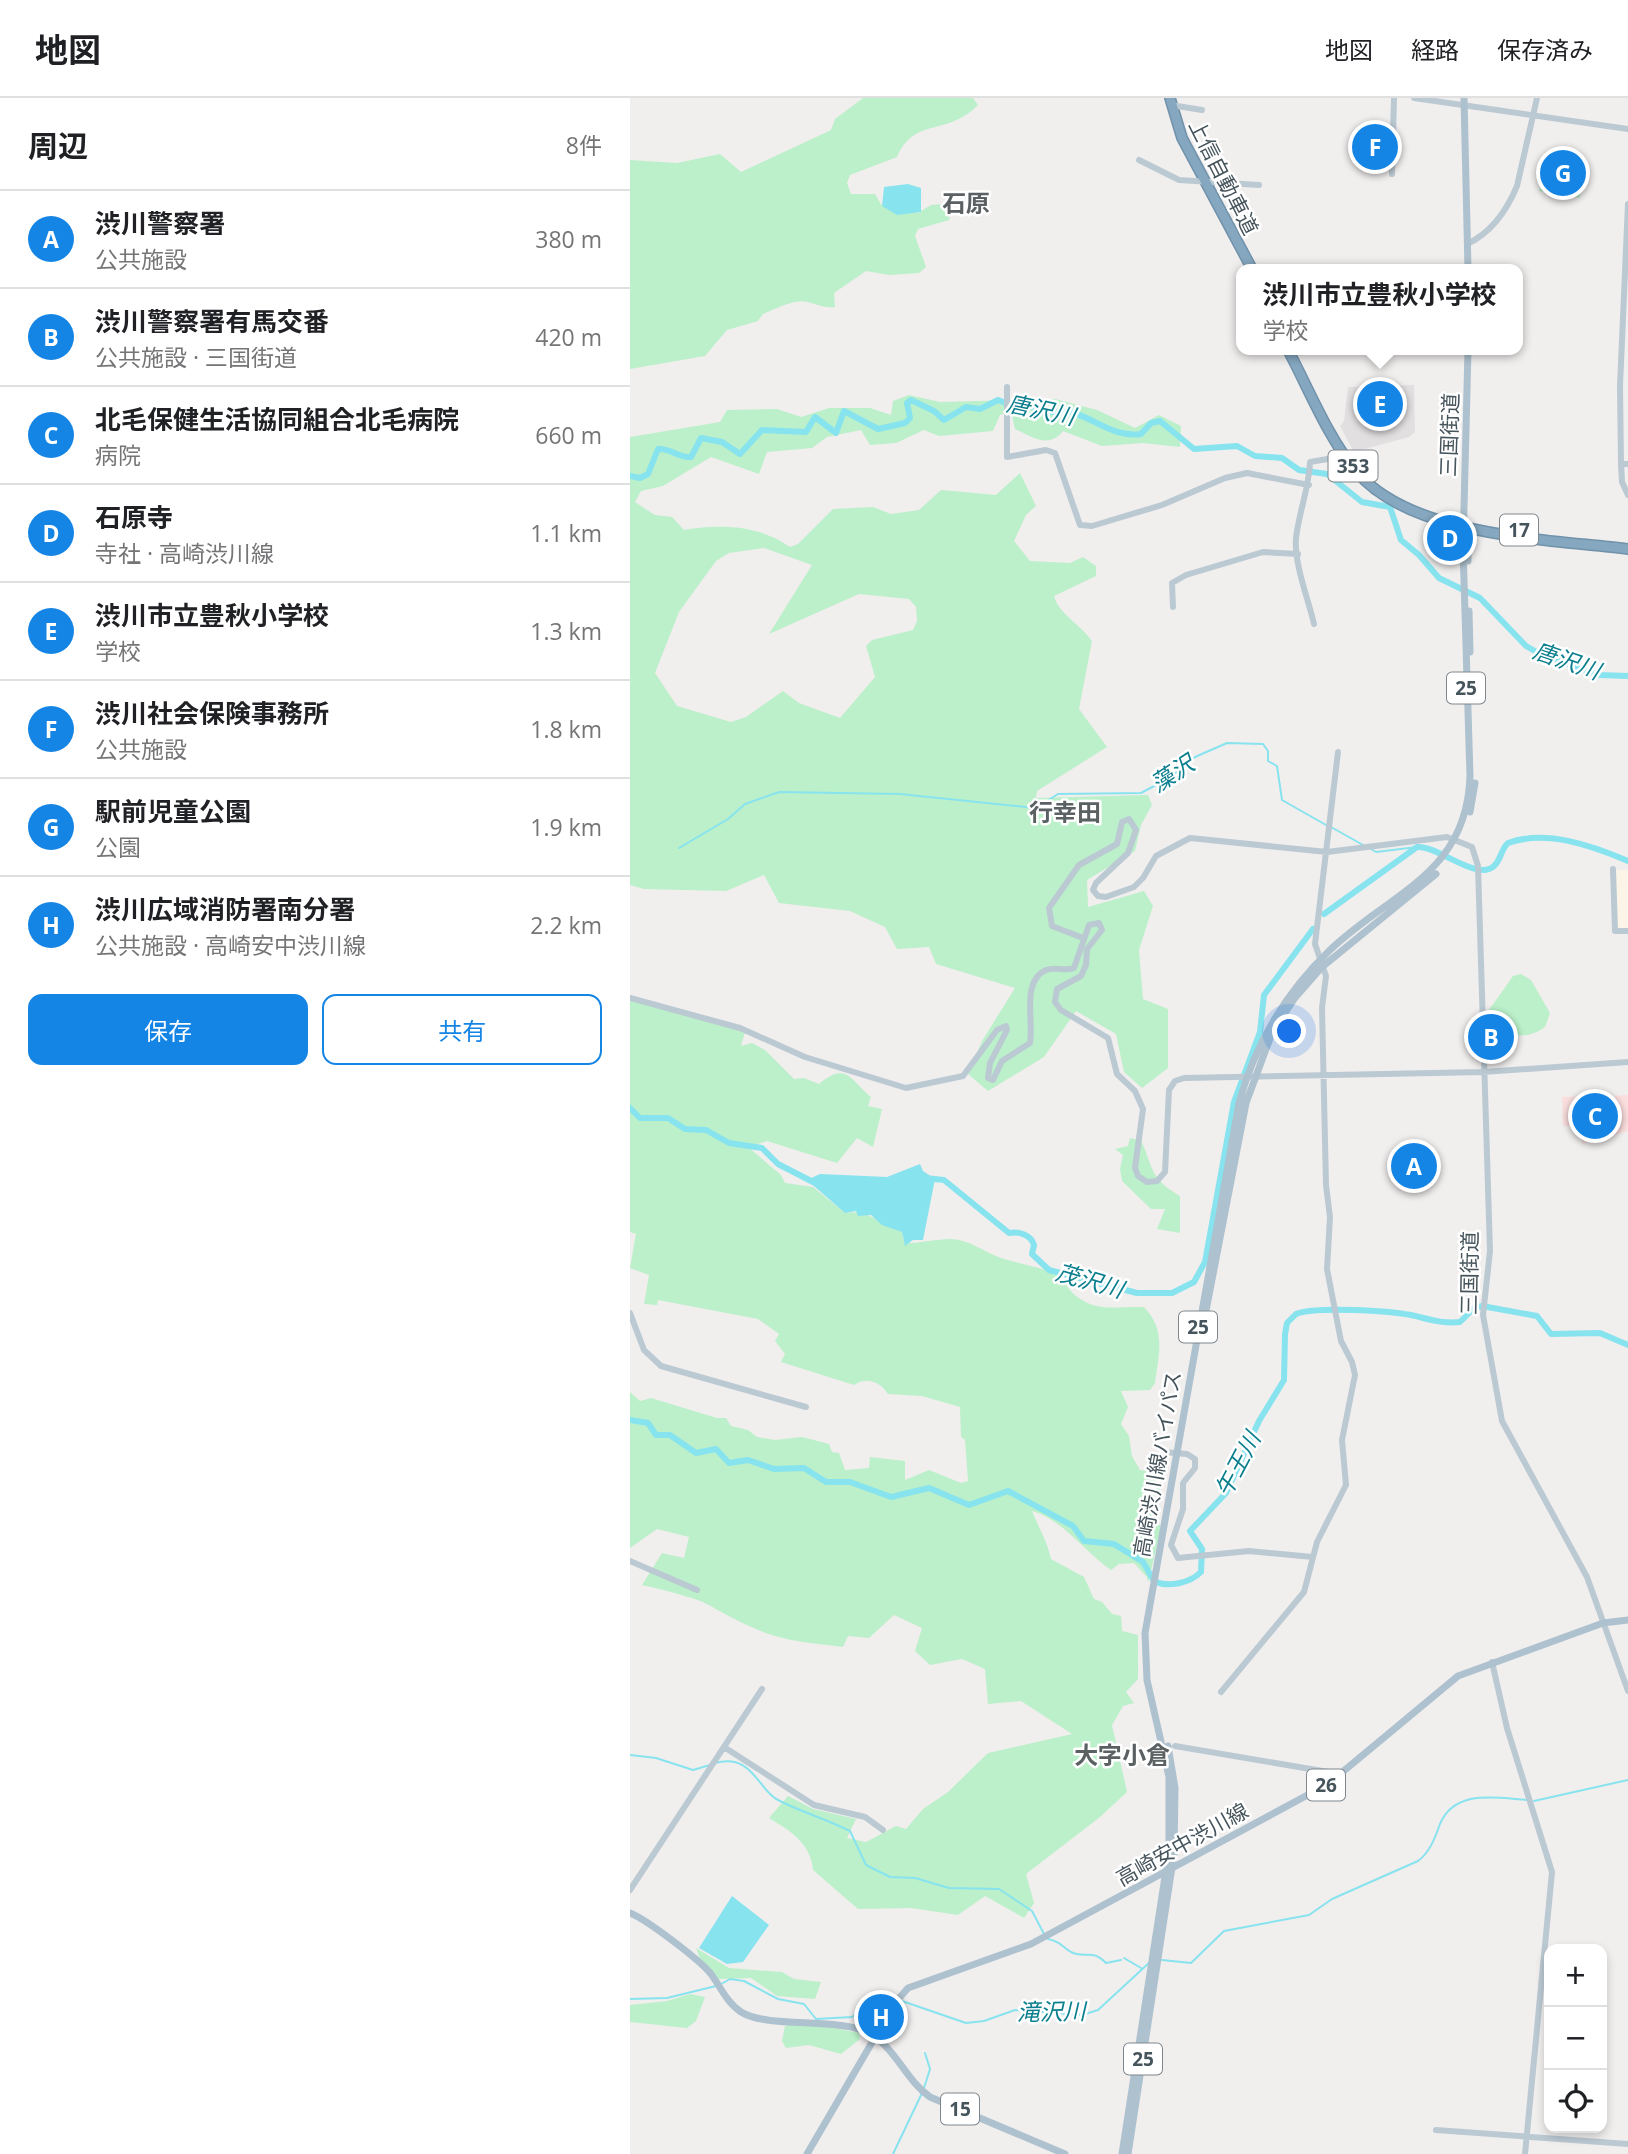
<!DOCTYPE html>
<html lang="ja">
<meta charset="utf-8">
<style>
:root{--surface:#fff;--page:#f2f2f2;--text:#202124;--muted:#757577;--line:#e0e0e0;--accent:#1585e5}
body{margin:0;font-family:"Open Sans","Noto Sans JP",sans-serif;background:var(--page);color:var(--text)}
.controls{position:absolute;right:21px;bottom:21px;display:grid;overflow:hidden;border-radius:14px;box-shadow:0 4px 10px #0003}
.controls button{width:63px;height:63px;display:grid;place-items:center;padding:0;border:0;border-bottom:2px solid var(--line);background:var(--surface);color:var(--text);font:35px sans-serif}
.you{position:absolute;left:660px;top:934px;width:24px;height:24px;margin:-18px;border:5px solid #fff;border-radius:50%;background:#1a73e8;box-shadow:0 0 0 10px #1a73e833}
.badge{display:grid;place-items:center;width:46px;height:46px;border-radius:50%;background:var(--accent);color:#fff;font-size:23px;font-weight:700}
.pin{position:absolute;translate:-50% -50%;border:4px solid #fff;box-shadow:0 2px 7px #0006}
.popup{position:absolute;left:606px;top:166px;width:287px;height:91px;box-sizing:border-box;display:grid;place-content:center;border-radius:14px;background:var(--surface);filter:drop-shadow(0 2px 5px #0005);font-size:23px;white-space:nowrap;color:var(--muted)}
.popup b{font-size:26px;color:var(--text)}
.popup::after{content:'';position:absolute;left:50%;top:100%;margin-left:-14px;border:14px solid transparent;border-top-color:var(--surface)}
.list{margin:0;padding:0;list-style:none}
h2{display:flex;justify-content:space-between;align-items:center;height:91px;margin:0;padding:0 28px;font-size:30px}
h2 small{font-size:23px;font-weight:400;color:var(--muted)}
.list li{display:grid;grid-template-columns:46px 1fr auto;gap:21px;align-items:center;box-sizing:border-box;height:98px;padding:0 28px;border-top:2px solid var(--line)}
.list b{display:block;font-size:26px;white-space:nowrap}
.list p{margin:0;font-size:23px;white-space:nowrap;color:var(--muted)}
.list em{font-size:23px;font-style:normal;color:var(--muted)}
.actions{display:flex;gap:14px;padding:21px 28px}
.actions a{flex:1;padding:16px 0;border:2px solid var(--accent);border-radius:14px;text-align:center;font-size:24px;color:var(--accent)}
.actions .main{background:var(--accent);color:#fff}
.icon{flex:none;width:38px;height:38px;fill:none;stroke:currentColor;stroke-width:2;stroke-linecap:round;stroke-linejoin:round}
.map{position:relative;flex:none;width:998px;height:2056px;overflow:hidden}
header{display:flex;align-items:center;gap:42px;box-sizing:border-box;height:98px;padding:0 35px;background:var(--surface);border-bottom:2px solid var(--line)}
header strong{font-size:33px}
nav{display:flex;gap:38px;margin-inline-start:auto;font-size:24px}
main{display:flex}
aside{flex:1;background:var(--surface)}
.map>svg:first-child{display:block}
.commercial{fill:#fcf4e7}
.education{fill:#e2dfe1}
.medical{fill:#fbdede}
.green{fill:#bbf0ca;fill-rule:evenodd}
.water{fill:#87e3ee}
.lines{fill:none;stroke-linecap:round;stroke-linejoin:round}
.stream{stroke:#87e3ee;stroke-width:2}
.river{stroke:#87e3ee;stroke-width:6}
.highway-casing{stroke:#7092aa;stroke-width:12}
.secondary{stroke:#bbc9d3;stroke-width:6}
.primary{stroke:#adc1ce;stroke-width:7}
.highway{stroke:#85a7bf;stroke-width:9}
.labels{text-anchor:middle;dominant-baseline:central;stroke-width:5;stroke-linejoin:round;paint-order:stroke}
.shield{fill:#fff;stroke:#7e878d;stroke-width:2}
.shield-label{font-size:19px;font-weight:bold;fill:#46545c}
.street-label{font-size:21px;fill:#46545c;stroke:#fff}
.water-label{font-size:23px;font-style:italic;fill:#0b7f8d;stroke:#fff}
.quarter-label{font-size:24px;font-weight:bold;fill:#5b6063;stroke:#fff}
</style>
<header>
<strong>地図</strong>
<nav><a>地図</a><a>経路</a><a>保存済み</a></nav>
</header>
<main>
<aside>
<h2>周辺<small>8件</small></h2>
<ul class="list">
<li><span class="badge">A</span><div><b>渋川警察署</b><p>公共施設</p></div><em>380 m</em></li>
<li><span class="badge">B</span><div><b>渋川警察署有馬交番</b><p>公共施設 · 三国街道</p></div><em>420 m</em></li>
<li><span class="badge">C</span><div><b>北毛保健生活協同組合北毛病院</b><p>病院</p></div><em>660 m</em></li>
<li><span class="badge">D</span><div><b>石原寺</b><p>寺社 · 高崎渋川線</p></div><em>1.1 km</em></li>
<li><span class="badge">E</span><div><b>渋川市立豊秋小学校</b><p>学校</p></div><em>1.3 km</em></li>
<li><span class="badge">F</span><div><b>渋川社会保険事務所</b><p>公共施設</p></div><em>1.8 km</em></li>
<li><span class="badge">G</span><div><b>駅前児童公園</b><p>公園</p></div><em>1.9 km</em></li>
<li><span class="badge">H</span><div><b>渋川広域消防署南分署</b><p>公共施設 · 高崎安中渋川線</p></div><em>2.2 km</em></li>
</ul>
<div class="actions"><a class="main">保存</a><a>共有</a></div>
</aside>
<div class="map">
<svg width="998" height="2056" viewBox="0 0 998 2056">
<rect width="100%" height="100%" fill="#f1eeee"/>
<!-- commercial -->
<path class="commercial" d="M984,772H998V832H986Z"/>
<!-- education -->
<path class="education" d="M784,287L785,334L779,339L724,354L710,328L714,323L718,289Z"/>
<!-- medical -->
<path class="medical" d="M998,997V1033L952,1046V1028H933L932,999L968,998V1008H985V998Z"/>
<!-- green -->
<path class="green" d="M233,0H343L348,7C317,39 285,18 267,59L220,77L217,85L221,96H245L252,108L288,115L301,107L324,105L319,122L288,131L285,138L296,169L289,175L259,177L236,173L204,195L205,209C193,210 189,207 178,204C165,200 145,211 133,216L128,223L97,232L75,258L0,271V62L47,65L90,56L111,74L201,32L205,21Z
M922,54L952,58L950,100L909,93Z
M279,297L310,304L425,301L467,312L505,330L529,317L551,328L550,349L513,345L472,348L433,333C419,351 402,339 385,331L381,313L370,317L363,333L309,338L294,332L266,345L240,347L231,332L197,339L182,350L137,354L129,376L81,359L33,388L11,393L5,404L25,417L42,419L54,432C91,426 129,427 160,449L168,446L203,411L243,409L261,416L289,412L311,392L366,397L390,375L406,408L396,417L384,443L400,463L440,465L453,459L466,468V478L424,498C429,516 450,526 462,543L449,611L477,649L407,693L406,700L518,697L522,707L511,727L505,753L457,782L458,809L514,793L523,808L509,852L513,901L538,911V970L512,990L494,974L486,936L446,913L414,959L358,993L338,976L352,943L385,890L306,866L299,849L267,851L255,829L220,813L149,805L134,777L96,793L14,791L0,787V339L90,324L97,312L147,311L171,319L199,310H240L261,317L263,303ZM134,450L182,467L139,536L229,496L279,501L286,509L287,523L283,532L242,542L236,548L245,579L210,620L169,605L153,593L116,619L101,624L47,608L25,575L49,514L86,463L99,455Z
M891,876L901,882L920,915L915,929C895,944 865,940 859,912L883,878Z
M0,902L110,931L115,934L111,948L122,945L135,952L164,981L174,980L189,986C217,963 220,982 241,999L238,1008L252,1011L243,1049L227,1040L207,1065L137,1043L118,1049L151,1077L155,1085L183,1089L215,1115C238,1111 251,1127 272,1134L274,1145C286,1146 306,1141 321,1141C340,1142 354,1154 371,1160C387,1165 403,1168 419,1173C434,1178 435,1189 446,1198C468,1215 489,1208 514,1209C536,1232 529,1255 525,1285L520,1292L491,1293L498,1309L491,1326L499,1338L502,1358L510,1372L523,1374L530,1391L519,1403L531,1430L518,1485L517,1479L504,1465L489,1466L481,1472C455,1454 432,1421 402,1413C409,1430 417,1443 421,1461L454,1479L464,1501L472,1504L482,1516L491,1518L492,1533L508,1537V1581L496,1594L504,1605L493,1608L482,1627L497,1694L470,1719L396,1776L404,1805L394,1820L355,1798L328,1817L281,1810L228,1811L183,1772C181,1746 161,1733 139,1720L158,1698L183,1711L226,1721L217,1740L236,1744L266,1728L276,1731L293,1711L318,1694L358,1655L442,1636L391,1603L358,1606L355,1571L332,1561L300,1567L285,1553L292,1530L264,1517L239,1540L218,1538L213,1549C193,1546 172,1545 153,1540C128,1534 101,1520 79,1507C67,1500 26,1490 12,1487L32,1455L54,1460L59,1439L27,1431L0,1450V1294L10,1303L21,1300L87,1320H96L101,1328L118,1332L127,1339L145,1342L172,1339L199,1346L202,1354L209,1355L215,1372L239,1370L240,1359L275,1363V1382L299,1372L331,1385L338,1383L335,1342L331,1339L330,1309L292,1298L258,1296C251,1284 236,1278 224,1287L151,1264L155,1256L145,1243L149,1236L128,1221L28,1202L27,1207L14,1206L19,1177L0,1170L6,1136L0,1134Z
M500,1040L511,1042C524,1071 519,1080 550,1098V1135L527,1131L535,1111H521L492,1083L490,1071L493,1057L485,1051L498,1048Z
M66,1850L99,1870L152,1874L164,1881L191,1884L185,1901L147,1898L121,1880L88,1881L70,1861Z
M60,1896L75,1899L66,1923L57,1930L0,1924V1907L37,1903Z
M171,1923L229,1935L230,1941L211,1956L179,1947L156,1950L152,1943L155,1928Z"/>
<!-- water -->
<path class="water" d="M278,86L291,90V114L267,117L252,108L254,89Z
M290,1066L293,1073L305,1081L293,1142H283L275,1148L272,1134L252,1127L241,1117L228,1118L226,1113L215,1115L177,1082L190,1076L257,1079Z
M102,1798L139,1827L113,1864L97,1866L69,1850Z"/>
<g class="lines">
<!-- stream -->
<path class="stream" d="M701,729L733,747
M49,750L98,721L115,706L149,694L270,696L406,710L428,696L511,695L541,679L565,659L597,645L633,646L638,653V663L647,668L652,702L696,727
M741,751L746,754L787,749
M0,1657L26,1660L63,1672L80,1667
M85,1665C123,1655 127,1691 148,1702C171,1714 196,1721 220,1733L236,1767L260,1779L285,1780L319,1790L369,1791L402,1813L414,1836
M904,1703L998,1682
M418,1841C433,1844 432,1850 443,1855C457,1860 462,1851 476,1865L491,1862
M494,1860L511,1870
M532,1862L561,1865L594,1833L679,1817L702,1801L788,1763C800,1754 805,1740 810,1726C825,1690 868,1700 898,1702
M91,1886L100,1881L114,1883L148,1901L174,1906L186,1921L222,1919L250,1899L266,1901
M0,1901L37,1900L86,1888
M272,1903L336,1925L354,1923L385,1912L452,1917L468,1912L520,1864
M294,1990L300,1971L295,1955
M263,2056L292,1995"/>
<!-- river -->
<path class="river" d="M0,378L10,380L18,376L28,351C41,350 50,361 61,359L71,340L92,344L110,356L132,332L176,334L185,319L206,335L214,313L248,331L275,325L280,320L277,305L281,302L304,313L314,322L336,309L350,311L368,302L381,307L397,303L409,315C420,314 432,312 443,315C466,321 484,340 511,336L521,325L530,323L564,351L607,348L625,358L652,360L669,372L697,376L732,404L760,409L771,442L789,457L809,480L850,500L896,548L910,556L969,577L998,578
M694,816L787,749C807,747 847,784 864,768C871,762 871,751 878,745C916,731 963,748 998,763
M0,1010L10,1020H38L55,1031L76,1032L99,1045L132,1050L148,1066L183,1084
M295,1080L314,1082L379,1135C389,1133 401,1137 404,1147L402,1156L419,1172L507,1195H542L564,1184L575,1164L604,1004L630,934L634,897L683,831
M0,1322L18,1325L26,1337H40L66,1355L86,1351L99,1365L118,1362L144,1371L174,1370L196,1384H220L261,1399L299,1390L339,1407L378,1393L443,1428L454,1443L484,1446L513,1464L524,1483C538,1490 560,1485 571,1474L572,1451L560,1433L596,1395L629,1323L654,1282L655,1236L657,1225L666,1216C686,1208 759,1213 781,1217C799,1221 811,1226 830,1224L844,1210L852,1208L907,1218L921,1236L970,1235L998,1247"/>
<defs>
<path id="highway" d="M540,0L552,40L622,171
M658,252C679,291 697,338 726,373C781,439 918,441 998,451"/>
</defs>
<!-- highway casing -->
<use href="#highway" class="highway-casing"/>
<!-- secondary -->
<path class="secondary" d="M784,0L998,31
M541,7L572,12
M509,62L549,82L629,87
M762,76L764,0
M998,106L990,288L991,366H998
M837,146C861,135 877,112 887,88L907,0
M377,289V359L416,352L425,355L450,427L462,428L532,407L595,380L617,375L679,387
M991,366L992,384L998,397
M543,509L542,485L556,477L633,454L668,456
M684,526C678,500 664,466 666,440C669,414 679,390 680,364L715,358
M983,771L985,833H998
M453,840L422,828L419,810L449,767L487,746L492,724L499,721L506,732L498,755L466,785L463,792L468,798L476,799L504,789L513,780L526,758L560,740L697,754L817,739L842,749L848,768L860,1153L853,1217L872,1323L957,1479L998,1593
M0,900L110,930L175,959L276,990L333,978L367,932L376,928L377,932L360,965L358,980L363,982L372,963L400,945C404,923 391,883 416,872C425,868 435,874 444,870L459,827L469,825L472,832L457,851L456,867L451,878L427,891L425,904L431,912L478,940L487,976L505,993L513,1011L505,1070L508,1078L517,1084L527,1083L535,1074L539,992L545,983L554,980L853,974L998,964
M0,1215L14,1252L31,1268L176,1309
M520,1379L534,1354L557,1356L565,1361V1370L553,1385V1411L541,1447L548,1460L619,1453L683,1459
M0,1463L67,1492
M862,1564L877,1630L922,1774L895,2056
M591,1594L674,1494L687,1444L716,1387L712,1342L725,1277L722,1264L711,1243L697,1171L700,1119L696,1087L692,910L696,878L685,846L708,654
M545,1648L710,1676
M94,1649L184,1707L235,1719L253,1732
M0,1792L132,1591
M806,2032L998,2046"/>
<!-- primary -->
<path class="primary" d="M834,0L838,171
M838,433V463
M839,513L840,554
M840,714L845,685
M574,1223L616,1005L642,935L664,901L692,869L806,776
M0,1815C16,1821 70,1862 81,1876C90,1888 97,1905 111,1914C137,1930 198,1920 232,1932C264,1944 274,1981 300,1999L435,2056
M177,2056L265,1905L278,1890L401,1846L698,1686L828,1578L973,1525L998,1522
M492,2056L539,1753V1679L517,1582L515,1535L609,1005C625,946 656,894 700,852C761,794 837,776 840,678L833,449L838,252
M498,2056L544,1756L545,1690L538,1648"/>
<!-- highway -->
<use href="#highway" class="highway"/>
</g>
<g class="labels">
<!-- shield labels -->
<g class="shield">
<rect x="698.5" y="352.5" width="49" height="31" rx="5"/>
<rect x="870" y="416.5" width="38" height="31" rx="5"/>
<rect x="817" y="574.5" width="38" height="31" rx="5"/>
<rect x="549" y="1213.5" width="38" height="31" rx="5"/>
<rect x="677" y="1671.5" width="38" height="31" rx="5"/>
<rect x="494" y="1945.5" width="38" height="31" rx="5"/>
<rect x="311" y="1995.5" width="38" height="31" rx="5"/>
</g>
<g class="shield-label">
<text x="723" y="368">353</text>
<text x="889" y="432">17</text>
<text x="836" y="590">25</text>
<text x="568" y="1229">25</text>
<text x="696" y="1687">26</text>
<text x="513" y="1961">25</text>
<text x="330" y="2011">15</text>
</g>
<!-- street labels -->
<g class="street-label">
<text transform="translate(594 79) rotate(63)">上信自動車道</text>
<text transform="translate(819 337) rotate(-88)">三国街道</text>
<text transform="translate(839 1175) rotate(-89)">三国街道</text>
<text transform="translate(527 1366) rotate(-80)">高崎渋川線バイパス</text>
<text transform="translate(552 1746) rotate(-29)">高崎安中渋川線</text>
</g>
<!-- water labels -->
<g class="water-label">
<text transform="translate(411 311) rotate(12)">唐沢川</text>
<text transform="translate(937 562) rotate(19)">唐沢川</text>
<text transform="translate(542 675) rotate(-33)">藻沢</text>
<text transform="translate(460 1182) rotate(16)">茂沢川</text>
<text transform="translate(607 1366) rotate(-62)">午王川</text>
<text transform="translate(421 1913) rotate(-1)">滝沢川</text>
</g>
<!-- quarter labels -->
<g class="quarter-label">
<text x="336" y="104">石原</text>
<text x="435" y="713">行幸田</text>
<text x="492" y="1656">大字小倉</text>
</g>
</g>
</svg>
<div class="controls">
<button>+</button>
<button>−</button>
<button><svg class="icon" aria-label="locate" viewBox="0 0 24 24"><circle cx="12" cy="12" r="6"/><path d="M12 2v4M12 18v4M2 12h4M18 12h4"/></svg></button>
</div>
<div class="you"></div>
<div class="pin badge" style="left:784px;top:1068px">A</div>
<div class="pin badge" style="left:861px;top:939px">B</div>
<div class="pin badge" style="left:965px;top:1018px">C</div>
<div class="pin badge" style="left:820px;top:440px">D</div>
<div class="pin badge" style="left:750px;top:306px">E</div>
<div class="popup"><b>渋川市立豊秋小学校</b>学校</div>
<div class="pin badge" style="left:745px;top:49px">F</div>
<div class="pin badge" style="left:933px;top:75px">G</div>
<div class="pin badge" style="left:251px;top:1919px">H</div>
</div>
</main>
